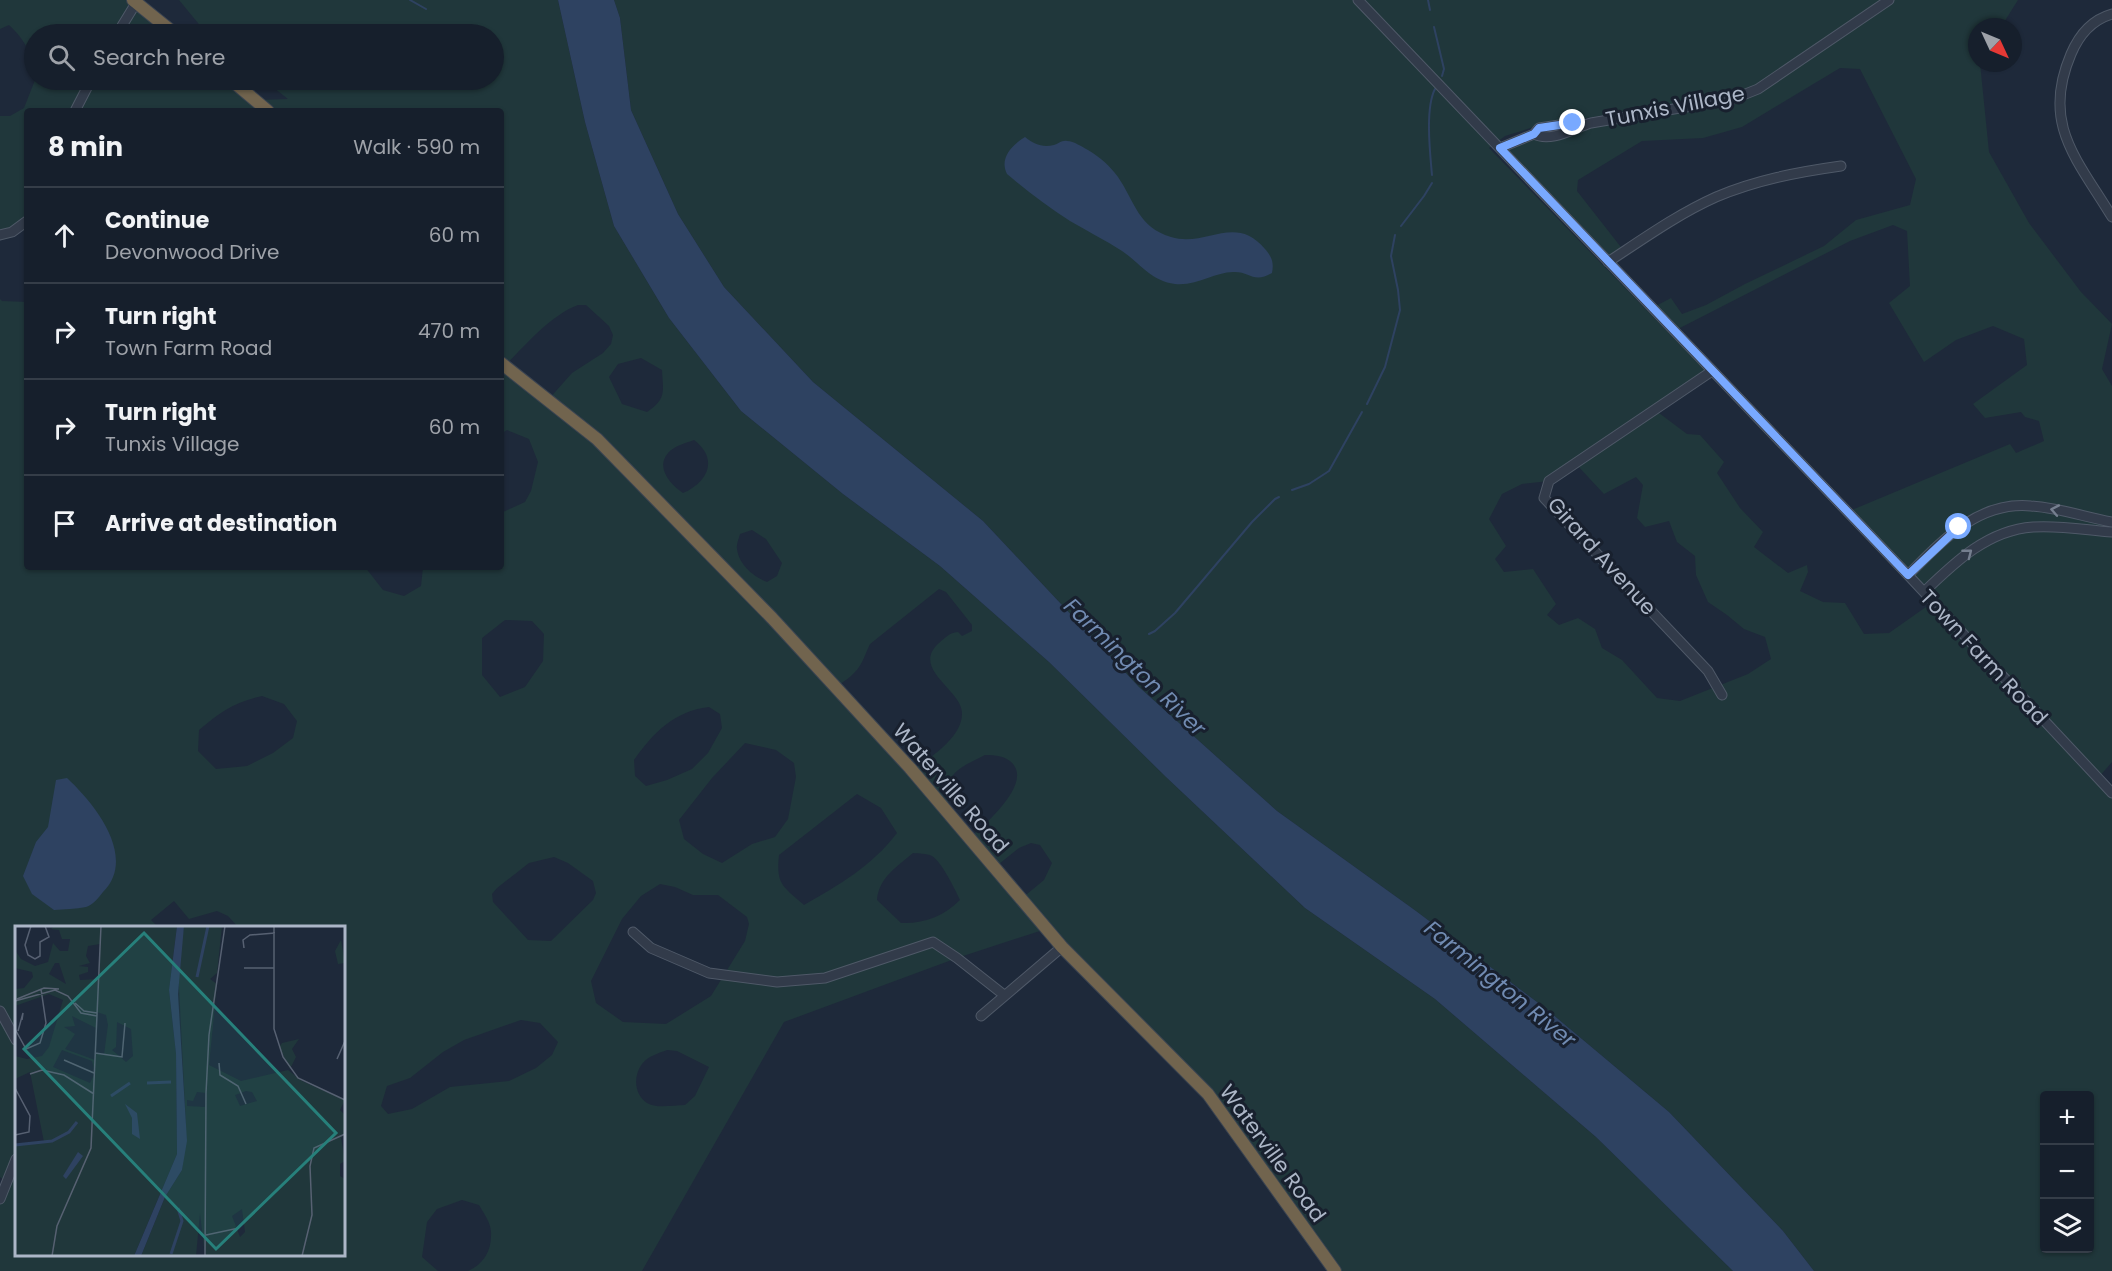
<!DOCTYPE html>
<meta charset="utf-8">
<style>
:root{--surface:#161f2c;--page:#1f2734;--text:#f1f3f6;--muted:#9ea2a9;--line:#353d48}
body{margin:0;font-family:Poppins,sans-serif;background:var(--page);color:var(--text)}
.controls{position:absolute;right:18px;bottom:18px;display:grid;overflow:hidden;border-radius:6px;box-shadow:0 2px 4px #0004}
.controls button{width:54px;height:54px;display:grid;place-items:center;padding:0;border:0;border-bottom:2px solid var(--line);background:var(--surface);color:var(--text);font:30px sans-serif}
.compass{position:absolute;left:1968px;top:18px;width:54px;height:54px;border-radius:50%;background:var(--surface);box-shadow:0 2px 4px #0004;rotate:134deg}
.stop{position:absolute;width:18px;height:18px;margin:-14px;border:4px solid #79a9ff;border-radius:50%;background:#fff}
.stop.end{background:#79a9ff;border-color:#fff;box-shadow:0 2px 6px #0008}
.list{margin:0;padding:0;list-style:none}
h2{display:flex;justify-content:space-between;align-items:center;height:78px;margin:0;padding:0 24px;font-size:26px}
h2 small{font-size:20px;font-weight:400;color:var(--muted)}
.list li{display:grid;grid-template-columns:39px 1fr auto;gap:18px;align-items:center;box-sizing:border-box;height:96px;padding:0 24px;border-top:2px solid var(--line)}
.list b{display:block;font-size:22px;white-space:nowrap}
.list p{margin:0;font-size:20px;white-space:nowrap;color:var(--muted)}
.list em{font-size:20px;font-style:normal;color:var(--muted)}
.icon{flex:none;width:33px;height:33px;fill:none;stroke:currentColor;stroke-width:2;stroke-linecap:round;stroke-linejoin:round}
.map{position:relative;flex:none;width:2112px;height:1271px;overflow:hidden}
.search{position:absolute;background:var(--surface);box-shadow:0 2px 4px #0004;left:24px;top:24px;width:480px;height:66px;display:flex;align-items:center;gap:15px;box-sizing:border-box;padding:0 21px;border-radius:33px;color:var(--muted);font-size:22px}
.panel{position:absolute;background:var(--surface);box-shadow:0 2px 4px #0004;left:24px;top:108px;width:480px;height:462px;border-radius:6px}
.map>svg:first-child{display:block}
.green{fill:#20373b;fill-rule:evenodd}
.water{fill:#2e4261}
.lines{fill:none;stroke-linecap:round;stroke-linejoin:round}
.stream{stroke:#2e4261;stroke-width:2}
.minor-casing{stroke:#4f5968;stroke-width:11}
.highway-casing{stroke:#3a4351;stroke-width:14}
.minor{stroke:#323b4a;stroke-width:9}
.highway{stroke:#71644e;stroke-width:12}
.oneway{stroke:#757f8f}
.route{stroke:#79a9ff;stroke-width:8}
.labels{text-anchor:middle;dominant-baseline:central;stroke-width:6;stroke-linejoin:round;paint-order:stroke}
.street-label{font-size:21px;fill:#acb6c7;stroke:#18202e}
.water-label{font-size:22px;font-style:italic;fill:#718bb2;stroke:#18202e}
.inset-river{fill:none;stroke:#2e4261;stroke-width:3}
.inset-road{fill:none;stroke:#576172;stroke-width:1.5}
.view{fill:#27807b;fill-opacity:0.15;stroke:#27807b;stroke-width:3}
.inset-edge{fill:none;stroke:#acb6c7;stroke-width:3}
</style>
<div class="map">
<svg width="2112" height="1271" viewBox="0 0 2112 1271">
<rect width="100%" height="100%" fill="#1e293a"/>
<!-- green -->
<path class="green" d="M0,0H133L175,34H34V64C28,47 22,37 9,25L0,29Z
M179,0H558L585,122L614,226L669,318L741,411L843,494L940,566L1049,662L1166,777L1305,908L1435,999L1596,1137L1733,1271H1335L1208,1094L1046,929L957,958L784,1022L642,1271H468C484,1264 492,1250 491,1232C491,1223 483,1212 479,1205L462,1200L437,1209L427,1222L422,1257L438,1271H0V1199L7,1182L0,1177V299L2,301L27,302V567H365L383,590L404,596L421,586L423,567H501V513L525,502L531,491L538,462L529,439L507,430L501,434V111H27V225L1,230L0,229V116H10L24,108L35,80H231L258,100L288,99L264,80H494V34H207ZM578,305H586L609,326L613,335L611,344L603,353L572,373L548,400L505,366C525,345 551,315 578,305ZM641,358L662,370C663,391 667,399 647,412L622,404L609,377L618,364ZM694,440C719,459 708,482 683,493C671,485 655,468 668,453C674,446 686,443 694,440ZM752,530L766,539L782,563L777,576L767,582C754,577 739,565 737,549C736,545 739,538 740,534ZM939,589L946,592L972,625V631L962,636L958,632C949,633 946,637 939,643C910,669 962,690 962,713C963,737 929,759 912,770L836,687C846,680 856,674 862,662C865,656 867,650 870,644ZM505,620L532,621L544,634L543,661L525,687L500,697L482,675V638ZM262,696L284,704L297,721L293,738L273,753L247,766L216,769L198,751L199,730C220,712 235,702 262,696ZM709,707L720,714L722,728L708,753L692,769L667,780L646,786L635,776L634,760C653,733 674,711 709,707ZM745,743L776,750L794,763L796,777L788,819L775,837L752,844L722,863L703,854L684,839L679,820L712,778ZM985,755C996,755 1009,756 1015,767C1027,788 984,826 969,838L945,810L949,800C941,774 965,765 985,755ZM857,794L881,808L897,833C872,866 839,885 804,905C782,886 776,884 779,855ZM1031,843L1040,845L1052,863L1044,880L1021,899L994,868L1019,848ZM913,853C919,854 926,853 932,856C941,861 955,889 960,900C944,916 924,924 901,923L877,900C879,877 897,867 913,853ZM554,857L568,863L593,881L596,893L593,900L551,941L528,940L493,902L492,894L497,888L529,863ZM660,884L675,887L693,895H718L747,917L749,924L745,941L711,996L666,1024L623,1022L596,1003L591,981L622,919L641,896ZM174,901L189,919L217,911L228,916L238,927L344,928V1254H16V928L158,927L151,920ZM521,1020L540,1023L558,1042L552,1055L536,1068L509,1081L450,1087L412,1109L388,1114L381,1106L387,1086L410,1078L443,1052L464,1040ZM667,1050L677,1051L709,1067L695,1096L685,1105C674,1105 656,1109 647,1103C634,1094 633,1076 642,1064C648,1056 659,1053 667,1050Z
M614,0H1881L1756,86L1730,95L1537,126L1505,136L1489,148L1701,366L1712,371L1655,410L1687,434L1700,435L1724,462L1717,473L1740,508L1763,532L1754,547L1788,573L1807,565L1808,572L1800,591L1823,602L1845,603L1864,634L1889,633L1933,602L1847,512L2010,444L2016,453L2044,441L2039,421L2025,417L2021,412L1985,418L1973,404L2027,365L2024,339L1993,326L1956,340L1924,362L1889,303L1910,286L1907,231L1893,225L1850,241L1674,331L1652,308L1671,298L1682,314L1706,305L1745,284L1824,246L1856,220L1910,205L1916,179L1860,69L1840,68L1742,127L1703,138L1642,141L1578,180L1577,191L1624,251L1608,262L1500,148L1534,134L1540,137L1733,99L1759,89L1889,0H2018L2001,27H1977V63H1980L1989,152L2029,223L2081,292L2112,324L2102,369L2112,386V762L2098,778L2112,793V1271H1814L1783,1231L1669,1112L1545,1008L1416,911L1277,811L1139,687L983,521L813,382L724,287L678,214L631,110L620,18ZM1575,463L1604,494L1636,477L1643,485L1637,518L1645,527L1669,521L1677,542L1695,556L1696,575L1708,602L1727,615L1744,629L1765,637L1771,659L1748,674L1680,701L1657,698L1622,660L1602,648L1595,629L1578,618L1559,625L1547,615L1556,604L1533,569L1504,572L1495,559L1506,546L1489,519L1502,494L1522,484L1549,481ZM2044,1096H2090V1248H2044Z"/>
<!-- water -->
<path class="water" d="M558,0H614L620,18L631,110L678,214L724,287L813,382L983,521L1139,687L1277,811L1416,911L1545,1008L1669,1112L1783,1231L1814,1271H1733L1596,1137L1435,999L1305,908L1166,777L1049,662L940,566L843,494L741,411L669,318L614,226L585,122Z
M1025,137C1034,144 1042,148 1054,145C1058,144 1062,140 1067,141C1074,141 1082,147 1088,150C1100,157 1110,166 1118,177C1135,202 1138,227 1171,237C1206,248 1235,213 1265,249C1272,257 1274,263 1272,273C1253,284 1250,271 1233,272C1215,272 1198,286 1175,284C1151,281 1140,263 1122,251C1105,240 1087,231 1070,221C1048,207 1027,191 1007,174C999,158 1012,145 1025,137Z
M67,778C94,803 138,857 103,892C99,897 93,905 86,907C76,909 64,909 54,910L32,894L23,876L36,842L48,827L56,780Z"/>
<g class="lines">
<!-- stream -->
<path class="stream" d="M410,0L426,9
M1428,0L1430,10
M1434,27L1444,69L1442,76
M1432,175C1430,153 1425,108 1435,89
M1401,226L1424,196L1432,183
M1367,404L1385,367L1400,310L1398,290L1391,256L1395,235
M1292,490L1309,484L1329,471L1362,412
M1149,634L1155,631L1175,613L1252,522L1275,499L1279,497
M1113,663L1123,656"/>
<defs>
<path id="minor" d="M1358,0L1908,575L2112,793
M2112,14C2091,20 2079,35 2071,54C2041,124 2077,159 2112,217
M117,34L136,3
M75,111L91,80
M1534,134C1551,143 1574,128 1591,123L1733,99L1758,89L1889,0
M1500,148L1534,134L1539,128L1573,123L1579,127
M0,235L12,232L27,221
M1608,262C1643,239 1678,214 1716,197C1756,180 1798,172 1841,166
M1712,371L1549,481L1544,498L1708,671L1722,695
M1908,575C1942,541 1978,501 2031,506C2059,508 2085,517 2112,522
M1924,592C1955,562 1988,530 2033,527C2059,525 2086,530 2112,532
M633,932L651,948L709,973L777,982L825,978L933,942L957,958L1004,995
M0,1011L16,1040
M981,1016L1062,947
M0,1199L16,1159"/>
<path id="highway" d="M133,0L175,34
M231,80L268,111
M501,363L597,439L772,618L910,768L1062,947L1208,1094L1335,1271"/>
</defs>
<!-- minor casing -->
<use href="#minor" class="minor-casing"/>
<!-- highway casing -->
<use href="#highway" class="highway-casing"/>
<!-- minor -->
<use href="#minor" class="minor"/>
<!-- highway -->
<use href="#highway" class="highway"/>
</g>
<!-- one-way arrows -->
<defs><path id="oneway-chevron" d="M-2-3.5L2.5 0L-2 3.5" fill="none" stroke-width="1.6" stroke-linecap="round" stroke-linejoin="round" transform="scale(1.5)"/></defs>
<g class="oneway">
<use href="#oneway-chevron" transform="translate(2055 510) rotate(-169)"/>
<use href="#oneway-chevron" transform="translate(1968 553) rotate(-38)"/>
</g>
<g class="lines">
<!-- route -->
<path class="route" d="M1573,123L1539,128L1534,134L1500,148L1908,575L1959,527"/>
</g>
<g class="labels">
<!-- street labels -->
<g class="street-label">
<text transform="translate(1675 106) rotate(-11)">Tunxis Village</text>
<text transform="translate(1602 556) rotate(48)">Girard Avenue</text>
<text transform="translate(1984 657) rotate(47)">Town Farm Road</text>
<text transform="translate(951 788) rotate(49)">Waterville Road</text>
<text transform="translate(1273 1153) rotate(54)">Waterville Road</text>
</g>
<!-- water labels -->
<g class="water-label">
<text transform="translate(1135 667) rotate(44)">Farmington River</text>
<text transform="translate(1500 984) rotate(39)">Farmington River</text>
</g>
</g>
<!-- overview -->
<g transform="translate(15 926)">
<rect width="330" height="330" fill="#1e293a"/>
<path d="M39,0H162L154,64L161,128L162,228L119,330H0V219L29,216L15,146L0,153V130L12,133L27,130L34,121L48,74L34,68L0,80L1,63L9,62L18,51L17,46L0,42V24L6,33L20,40L33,36L38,17L45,25H53L55,13H47L44,4L36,3ZM85,18L83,53L65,54L64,49L73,46V41L64,40L75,37L71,30L73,20ZM40,37H44L51,58L34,48ZM82,86L91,89L93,99L89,129L80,127V134L50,123L60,108L49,101L60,100L57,90L81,102ZM102,96L116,103L118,130L111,136L97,124L101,121ZM47,124L77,135L80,147L75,157L38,141ZM169,0H207L202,47L195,53L202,58L194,139L226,155L273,144L287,155L330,174L325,184L330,189V208L326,212L330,235L325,238V250L330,253V330H190L185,287L181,330H126L150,271L167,244L171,198L163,41ZM231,165L237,166L242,175L225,180L220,169ZM182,166L191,167L190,181L172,180V174L178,175ZM227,283L230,306L225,311L217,290ZM326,14L330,37L323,38L320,25ZM284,113L277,123L281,131L275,143L264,121L267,117Z" fill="#20373b" fill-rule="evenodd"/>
<path d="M162,0H169L163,68L172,215L167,244L150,271L126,330H119L162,228L161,128L154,64ZM110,178L122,187L125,213L117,208V192ZM63,226L68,230L51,253L48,250Z" fill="#2e4261"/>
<path class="inset-river" d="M182,51L193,0M132,157L156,156M96,170L115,157M0,219L37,215L54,206L62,196M156,328L167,295L163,282"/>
<path class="inset-road" d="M16,0L10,19L13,29L20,33L25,30V16L34,11L30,0M259,0V103L268,131L283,152L330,174M229,22L228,14L235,9L260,7M229,42H259M2,73L29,62L44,63M0,75L40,64L53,70L66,87L82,90M60,77L69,85L82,87M0,103L11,123L25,117L31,97L26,63M3,105L8,87L7,94M80,127L107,131L110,97M322,133L330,115M49,134L79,147M204,137L205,149L223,160L231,178M15,148L27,144L49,149L79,168M0,162L15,190L14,206L0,209M191,309L224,302M37,330L42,300L76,222L86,0M190,330L191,167L194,109L210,0M287,330L297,289L295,240L299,222L330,208"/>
<path class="view" d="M129,7L321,207L201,323L9,123Z"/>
<rect width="330" height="330" class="inset-edge"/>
</g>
</svg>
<div class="controls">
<button>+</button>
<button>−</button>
<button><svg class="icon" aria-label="layers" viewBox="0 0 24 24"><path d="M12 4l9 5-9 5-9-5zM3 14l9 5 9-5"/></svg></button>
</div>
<svg class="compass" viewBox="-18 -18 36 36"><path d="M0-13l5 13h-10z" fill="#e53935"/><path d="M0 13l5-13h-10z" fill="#9ea2a9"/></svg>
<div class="stop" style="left:1959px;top:527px"></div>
<div class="stop end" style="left:1573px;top:123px"></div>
<div class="search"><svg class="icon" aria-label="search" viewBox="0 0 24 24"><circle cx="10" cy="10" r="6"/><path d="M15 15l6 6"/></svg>Search here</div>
<section class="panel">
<h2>8 min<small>Walk · 590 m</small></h2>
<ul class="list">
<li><svg class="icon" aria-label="ahead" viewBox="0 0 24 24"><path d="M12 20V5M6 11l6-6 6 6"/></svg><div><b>Continue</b><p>Devonwood Drive</p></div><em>60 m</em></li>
<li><svg class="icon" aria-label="right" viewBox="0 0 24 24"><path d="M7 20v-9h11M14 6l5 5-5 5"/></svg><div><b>Turn right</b><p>Town Farm Road</p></div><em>470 m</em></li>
<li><svg class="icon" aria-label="right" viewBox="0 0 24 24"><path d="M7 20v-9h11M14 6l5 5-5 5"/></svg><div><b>Turn right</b><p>Tunxis Village</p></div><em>60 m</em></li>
<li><svg class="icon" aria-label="arrive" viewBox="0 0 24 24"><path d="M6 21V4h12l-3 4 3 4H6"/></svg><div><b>Arrive at destination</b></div></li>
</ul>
</section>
</div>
